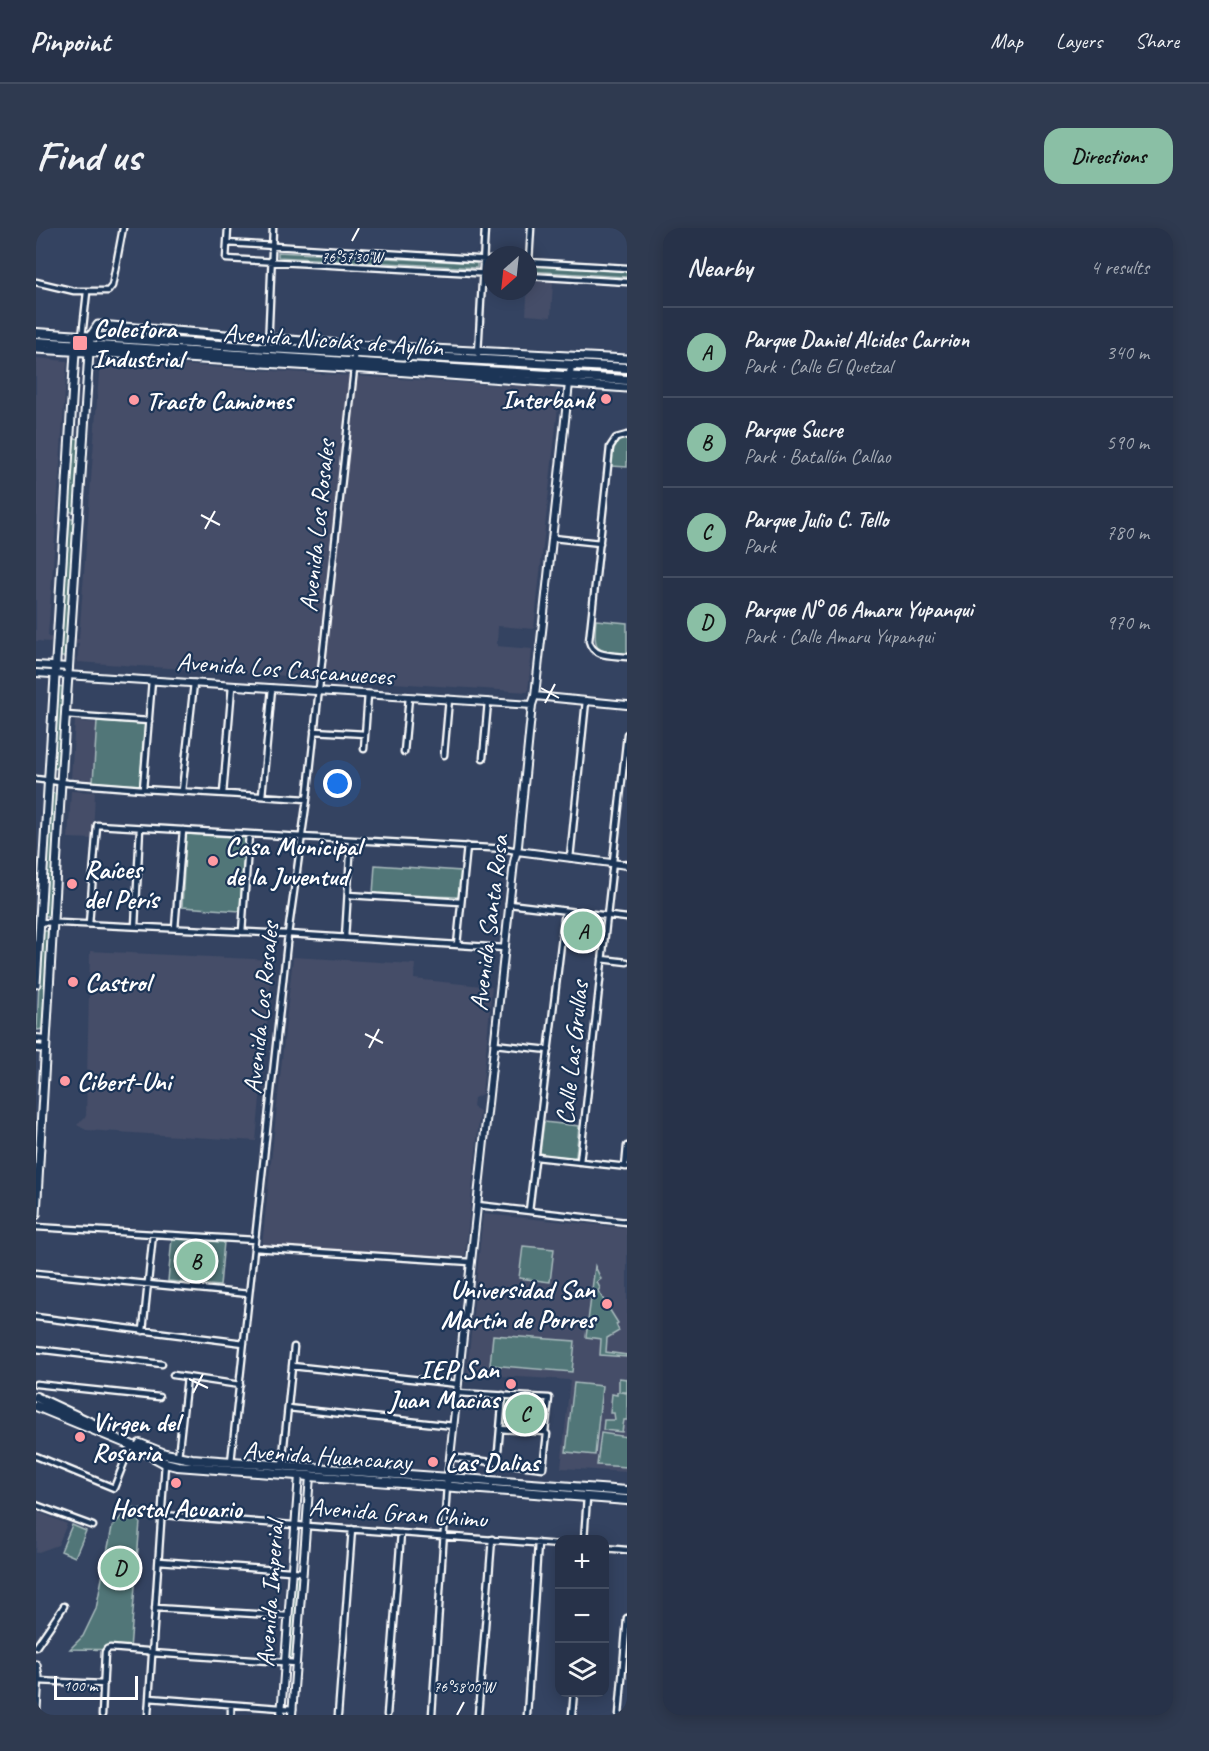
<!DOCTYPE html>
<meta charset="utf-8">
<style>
:root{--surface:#273249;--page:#2f3a50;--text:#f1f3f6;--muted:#a4aab4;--line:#434d61;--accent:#8abfa5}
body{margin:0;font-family:Caveat,sans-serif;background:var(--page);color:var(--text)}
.controls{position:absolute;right:18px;bottom:18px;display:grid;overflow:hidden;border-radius:12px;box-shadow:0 3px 15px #0003}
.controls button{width:54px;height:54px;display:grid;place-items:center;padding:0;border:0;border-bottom:2px solid var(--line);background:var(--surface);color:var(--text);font:30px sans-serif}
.compass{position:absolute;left:447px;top:18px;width:54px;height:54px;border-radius:50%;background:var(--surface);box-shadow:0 3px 15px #0003;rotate:207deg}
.scale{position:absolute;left:18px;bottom:15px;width:84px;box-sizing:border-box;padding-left:6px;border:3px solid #fff;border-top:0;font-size:16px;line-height:21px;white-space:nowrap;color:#fff;-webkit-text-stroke:4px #1d3557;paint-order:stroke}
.you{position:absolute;left:302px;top:556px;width:21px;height:21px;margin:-15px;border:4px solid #fff;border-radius:50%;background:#1a73e8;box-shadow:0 0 0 9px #1a73e833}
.badge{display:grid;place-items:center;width:39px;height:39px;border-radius:50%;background:var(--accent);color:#111;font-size:20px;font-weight:700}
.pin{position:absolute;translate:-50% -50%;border:3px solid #fff;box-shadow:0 2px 6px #0006}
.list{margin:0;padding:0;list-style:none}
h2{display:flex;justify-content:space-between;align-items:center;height:78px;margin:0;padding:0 24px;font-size:26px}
h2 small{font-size:20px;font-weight:400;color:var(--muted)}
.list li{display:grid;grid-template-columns:39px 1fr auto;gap:18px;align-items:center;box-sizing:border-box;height:90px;padding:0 24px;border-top:2px solid var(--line)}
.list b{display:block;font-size:22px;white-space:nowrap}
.list p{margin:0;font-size:20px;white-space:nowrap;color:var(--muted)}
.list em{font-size:20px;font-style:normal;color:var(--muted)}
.icon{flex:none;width:33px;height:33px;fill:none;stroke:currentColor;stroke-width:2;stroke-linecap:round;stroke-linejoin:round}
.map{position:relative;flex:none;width:591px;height:1487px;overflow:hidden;border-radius:18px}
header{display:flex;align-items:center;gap:36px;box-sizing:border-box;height:84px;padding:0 30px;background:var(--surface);border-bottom:2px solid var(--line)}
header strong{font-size:28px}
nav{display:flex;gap:33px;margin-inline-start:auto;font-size:21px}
.intro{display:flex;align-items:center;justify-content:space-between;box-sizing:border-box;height:144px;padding:0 36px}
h1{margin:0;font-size:42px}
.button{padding:15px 27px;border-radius:18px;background:var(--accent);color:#111;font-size:21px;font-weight:700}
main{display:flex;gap:36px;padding:0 36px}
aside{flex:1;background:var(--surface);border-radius:18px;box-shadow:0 3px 15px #0003}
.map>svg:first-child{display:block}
.built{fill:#444d68}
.green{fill:#517678;stroke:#a8babc;stroke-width:1.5}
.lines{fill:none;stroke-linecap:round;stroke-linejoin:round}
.minor-casing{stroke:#fff;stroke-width:9}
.tertiary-casing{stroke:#fff;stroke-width:10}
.secondary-casing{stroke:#fff;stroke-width:11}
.primary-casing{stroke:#fff;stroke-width:12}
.minor{stroke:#1d3557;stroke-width:4.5}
.tertiary{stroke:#1d3557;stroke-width:6}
.secondary{stroke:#1d3557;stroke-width:7}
.primary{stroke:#1d3557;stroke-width:8}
.ticks{fill:none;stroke:#fff;stroke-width:2}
.poi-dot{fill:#ff9aa2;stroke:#1d3557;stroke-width:2}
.labels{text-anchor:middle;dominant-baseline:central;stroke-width:4.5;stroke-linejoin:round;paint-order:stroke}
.poi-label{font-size:26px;font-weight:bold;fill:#fff;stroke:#1d3557;text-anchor:start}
.street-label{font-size:26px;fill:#fff;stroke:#1d3557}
.ticks-label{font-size:15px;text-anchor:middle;fill:#fff;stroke:#1d3557;stroke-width:4.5;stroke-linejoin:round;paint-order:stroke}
</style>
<header>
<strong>Pinpoint</strong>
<nav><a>Map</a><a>Layers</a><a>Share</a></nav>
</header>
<div class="intro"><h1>Find us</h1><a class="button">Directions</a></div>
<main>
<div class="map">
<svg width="591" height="1487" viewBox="0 0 591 1487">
<rect width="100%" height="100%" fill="#344361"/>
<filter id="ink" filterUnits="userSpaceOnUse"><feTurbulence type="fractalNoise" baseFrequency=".0167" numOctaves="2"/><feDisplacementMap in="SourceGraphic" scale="12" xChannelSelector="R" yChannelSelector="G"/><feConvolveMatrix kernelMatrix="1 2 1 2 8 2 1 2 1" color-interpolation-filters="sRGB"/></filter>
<g filter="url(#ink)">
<!-- built -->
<path class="built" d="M492,52L517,54L515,89L490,87Z
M0,130L31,133V135L12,409L43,411L64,132L524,161L498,401L462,398L461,418L496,421L492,464L41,434L43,416L0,413Z
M39,493L61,495L57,552L35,550Z
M35,563L59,564L57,611L32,610Z
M54,723L237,732L220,913L50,902L41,897L50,888Z
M257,729L379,736L378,751L456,759L446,866L438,870L437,879L444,883L429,1029L226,1017Z
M447,986L591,1000V1244L525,1240L534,1152L431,1146Z
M2,1284L31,1296L22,1317L0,1325Z"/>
<!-- green -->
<path class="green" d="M242,24L441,35V40L242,29Z
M492,37L591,42V49L492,43Z
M38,210L45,211L39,285L33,283Z
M591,210V239L575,238C577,225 576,212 591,210Z
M34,290H39L31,429H23Z
M560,392L591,395V426C560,423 557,424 560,392Z
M21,458L29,459L24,541L16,540Z
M61,493L109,496L104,557L57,554Z
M15,565L22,566L14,688H6Z
M150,606L209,610L204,683L146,679Z
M339,637L425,643L423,669L337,666Z
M532,687L565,691L562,719L528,715Z
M5,703H13L7,801L1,802Z
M508,894L543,898L540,928L538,930L506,926L504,924Z
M136,1010L188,1014L184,1058L132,1053Z
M487,1018L518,1021L514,1054L483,1050Z
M559,1038L565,1051L561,1054L564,1060L562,1063L582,1095L580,1096L583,1103L571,1110L570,1124L591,1127V1129L564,1127L565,1111L550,1109Z
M457,1107L539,1113L536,1144L454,1137Z
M583,1150L591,1151V1164H584L591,1165V1192H588L586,1204L567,1202L568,1192H579L578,1185H574L576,1166L581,1167V1164H583Z
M538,1155L566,1158L559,1227L530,1224Z
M470,1169L508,1170L511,1174L507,1200L504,1201L469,1198Z
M565,1205L591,1209V1239L561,1237Z
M93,1280L105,1281L94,1422L34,1421L47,1408L60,1381L76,1299Z
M36,1297L50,1303L39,1329L25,1323Z
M258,1346L263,1348L257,1429L255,1431L251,1429Z"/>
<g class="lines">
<defs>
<path id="minor" d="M192,0L190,31L456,46
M191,15L456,32
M492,34L591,40
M493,34L495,0
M492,48L591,54
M0,54L38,63H72L76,58L87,0
M46,109L51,64
M232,120L237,0
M442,126L449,0
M591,207L580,210L574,219L553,413C557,430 577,427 591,429
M517,310L564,315
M30,487L113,493
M278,503L329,506
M328,521L332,466
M368,524L373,469
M408,527L413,471
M447,530L452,474
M0,551L32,555L107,561L271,571
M107,561L116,452
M146,563L158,455
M187,566L196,458
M226,568L236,460
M534,630L550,473
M312,667L425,674
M473,676L591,690
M4,694L252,706L469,720
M53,696L61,597L471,621L481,623
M99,698L104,600
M139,700L147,602
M206,704L213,606
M309,710L315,612
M421,717L431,618
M566,731L591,734
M458,816L513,822
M500,929L591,939
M544,934L591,506
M589,939L591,918
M441,977L591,994
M493,983L529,683
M0,999L219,1012
M218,1020L435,1034
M0,1045L213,1066
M0,1089L208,1115
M107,1103L117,1006
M0,1121L126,1136
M256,1138L422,1156
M137,1147L204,1157
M0,1156L123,1169
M252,1180L418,1198
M464,1201L509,1204
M0,1228L78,1260L95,1217
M142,1229L151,1149
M414,1229L507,1240L511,1206L509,1204L513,1170L421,1165
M195,1234L252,706L271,571L318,141V123
M461,1235L467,1167
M246,1237L258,1119
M0,1277L57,1298
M126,1287L524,1317
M548,1312L551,1269
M568,1320L591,1322
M123,1333L267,1344
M119,1380L252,1388
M0,1419L28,1378
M2,1453L68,1456
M113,1470L257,1481
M66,1487L69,1424L71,1421L74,1420L111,1423L116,1425L260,1435
M112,1487L129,1235
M195,1487V1477
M302,1487L316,1301
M351,1487L365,1305
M396,1487L411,1257
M442,1487L456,1311
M491,1487L502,1315
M536,1487L538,1464
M583,1487L591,1390"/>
<path id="tertiary" d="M0,437L33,439
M0,445L496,477
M499,468L591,477
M481,623L591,637
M0,810L9,811
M0,820L9,821
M411,1257L478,634L482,618L496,477L499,468L535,137
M245,1487L263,1247
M256,1487L274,1248"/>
<path id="secondary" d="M0,121L344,142L591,160
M0,756L40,108
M0,987L25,554L54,109L62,97L318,117L591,131
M0,1437L2,1448L0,1482"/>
<path id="primary" d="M0,105L232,120L591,140
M0,114L591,152
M375,124L391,122
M0,1169L60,1197
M0,1178L95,1217L129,1235L141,1238L591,1272
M104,1216L129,1226L156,1231L591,1263"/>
</defs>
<!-- minor casing -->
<use href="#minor" class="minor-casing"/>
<!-- tertiary casing -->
<use href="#tertiary" class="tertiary-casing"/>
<!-- secondary casing -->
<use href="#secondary" class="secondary-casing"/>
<!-- primary casing -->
<use href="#primary" class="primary-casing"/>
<!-- minor -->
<use href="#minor" class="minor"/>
<!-- tertiary -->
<use href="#tertiary" class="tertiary"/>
<!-- secondary -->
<use href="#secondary" class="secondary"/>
<!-- primary -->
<use href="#primary" class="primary"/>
</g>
</g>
<!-- ticks -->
<path class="ticks" d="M316,13L323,0M165,287L184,297M169,301L179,283M505,460L523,470M509,475L519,456M329,806L347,815M333,820L343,801M153,1151L172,1160M157,1165L167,1146M421,1487L428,1474"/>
<!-- markers -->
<g class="poi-dot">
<rect x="36" y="107" width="16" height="16" rx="3"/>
<circle cx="570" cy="171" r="6"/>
<circle cx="98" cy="172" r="6"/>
<circle cx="177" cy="633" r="6"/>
<circle cx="36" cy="656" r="6"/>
<circle cx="37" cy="754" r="6"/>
<circle cx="29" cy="853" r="6"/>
<circle cx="571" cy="1076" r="6"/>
<circle cx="475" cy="1156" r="6"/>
<circle cx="44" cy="1209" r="6"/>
<circle cx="397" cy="1234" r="6"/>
<circle cx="140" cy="1255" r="6"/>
</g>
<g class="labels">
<!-- poi labels -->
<g class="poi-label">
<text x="57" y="100">Colectora<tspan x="57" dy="30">Industrial</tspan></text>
<text x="558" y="171" text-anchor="end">Interbank</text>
<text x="110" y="172">Tracto Camiones</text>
<text x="189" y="618">Casa Municipal<tspan x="189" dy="30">de la Juventud</tspan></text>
<text x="48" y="641">Raíces<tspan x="48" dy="30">del Perís</tspan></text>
<text x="49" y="754">Castrol</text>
<text x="41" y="853">Cibert-Uni</text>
<text x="559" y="1061" text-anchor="end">Universidad San<tspan x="559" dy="30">Martín de Porres</tspan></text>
<text x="463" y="1141" text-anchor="end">IEP San<tspan x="463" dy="30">Juan Macias</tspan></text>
<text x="56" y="1194">Virgen del<tspan x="56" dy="30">Rosaria</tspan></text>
<text x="409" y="1234">Las Dalias</text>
<text x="140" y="1280" text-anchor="middle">Hostal Acuario</text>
</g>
<!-- street labels -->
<g class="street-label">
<text transform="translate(297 112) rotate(4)">Avenida Nicolás de Ayllón</text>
<text transform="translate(281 298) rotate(-84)">Avenida Los Rosales</text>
<text transform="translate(249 441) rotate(4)">Avenida Los Cascanueces</text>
<text transform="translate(453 695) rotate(-83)">Avenida Santa Rosa</text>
<text transform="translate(225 780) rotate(-84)">Avenida Los Rosales</text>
<text transform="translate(536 825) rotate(-84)">Calle Las Grullas</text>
<text transform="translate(291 1228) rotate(4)">Avenida Huancaray</text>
<text transform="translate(362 1285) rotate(4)">Avenida Gran Chimu</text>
<text transform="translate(234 1366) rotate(-86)">Avenida Imperial</text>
</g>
</g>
<g class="ticks-label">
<text x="316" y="34">76°57'30"W</text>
<text x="428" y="1464">76°58'00"W</text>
</g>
</svg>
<div class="controls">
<button>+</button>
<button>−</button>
<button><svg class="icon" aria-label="layers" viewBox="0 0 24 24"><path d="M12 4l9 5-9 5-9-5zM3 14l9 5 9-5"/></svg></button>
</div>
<svg class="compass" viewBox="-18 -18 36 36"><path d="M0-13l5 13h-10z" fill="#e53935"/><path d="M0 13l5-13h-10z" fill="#a4aab4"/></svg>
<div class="scale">100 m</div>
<div class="you"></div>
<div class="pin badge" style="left:547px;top:703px">A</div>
<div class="pin badge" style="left:160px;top:1033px">B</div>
<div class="pin badge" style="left:489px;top:1186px">C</div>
<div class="pin badge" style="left:84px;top:1340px">D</div>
</div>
<aside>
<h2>Nearby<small>4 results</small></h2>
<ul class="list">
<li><span class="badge">A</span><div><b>Parque Daniel Alcides Carrion</b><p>Park · Calle El Quetzal</p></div><em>340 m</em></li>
<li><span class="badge">B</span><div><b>Parque Sucre</b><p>Park · Batallón Callao</p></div><em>590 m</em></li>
<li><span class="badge">C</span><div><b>Parque Julio C. Tello</b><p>Park</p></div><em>780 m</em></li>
<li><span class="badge">D</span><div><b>Parque N° 06 Amaru Yupanqui</b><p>Park · Calle Amaru Yupanqui</p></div><em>970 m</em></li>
</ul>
</aside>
</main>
